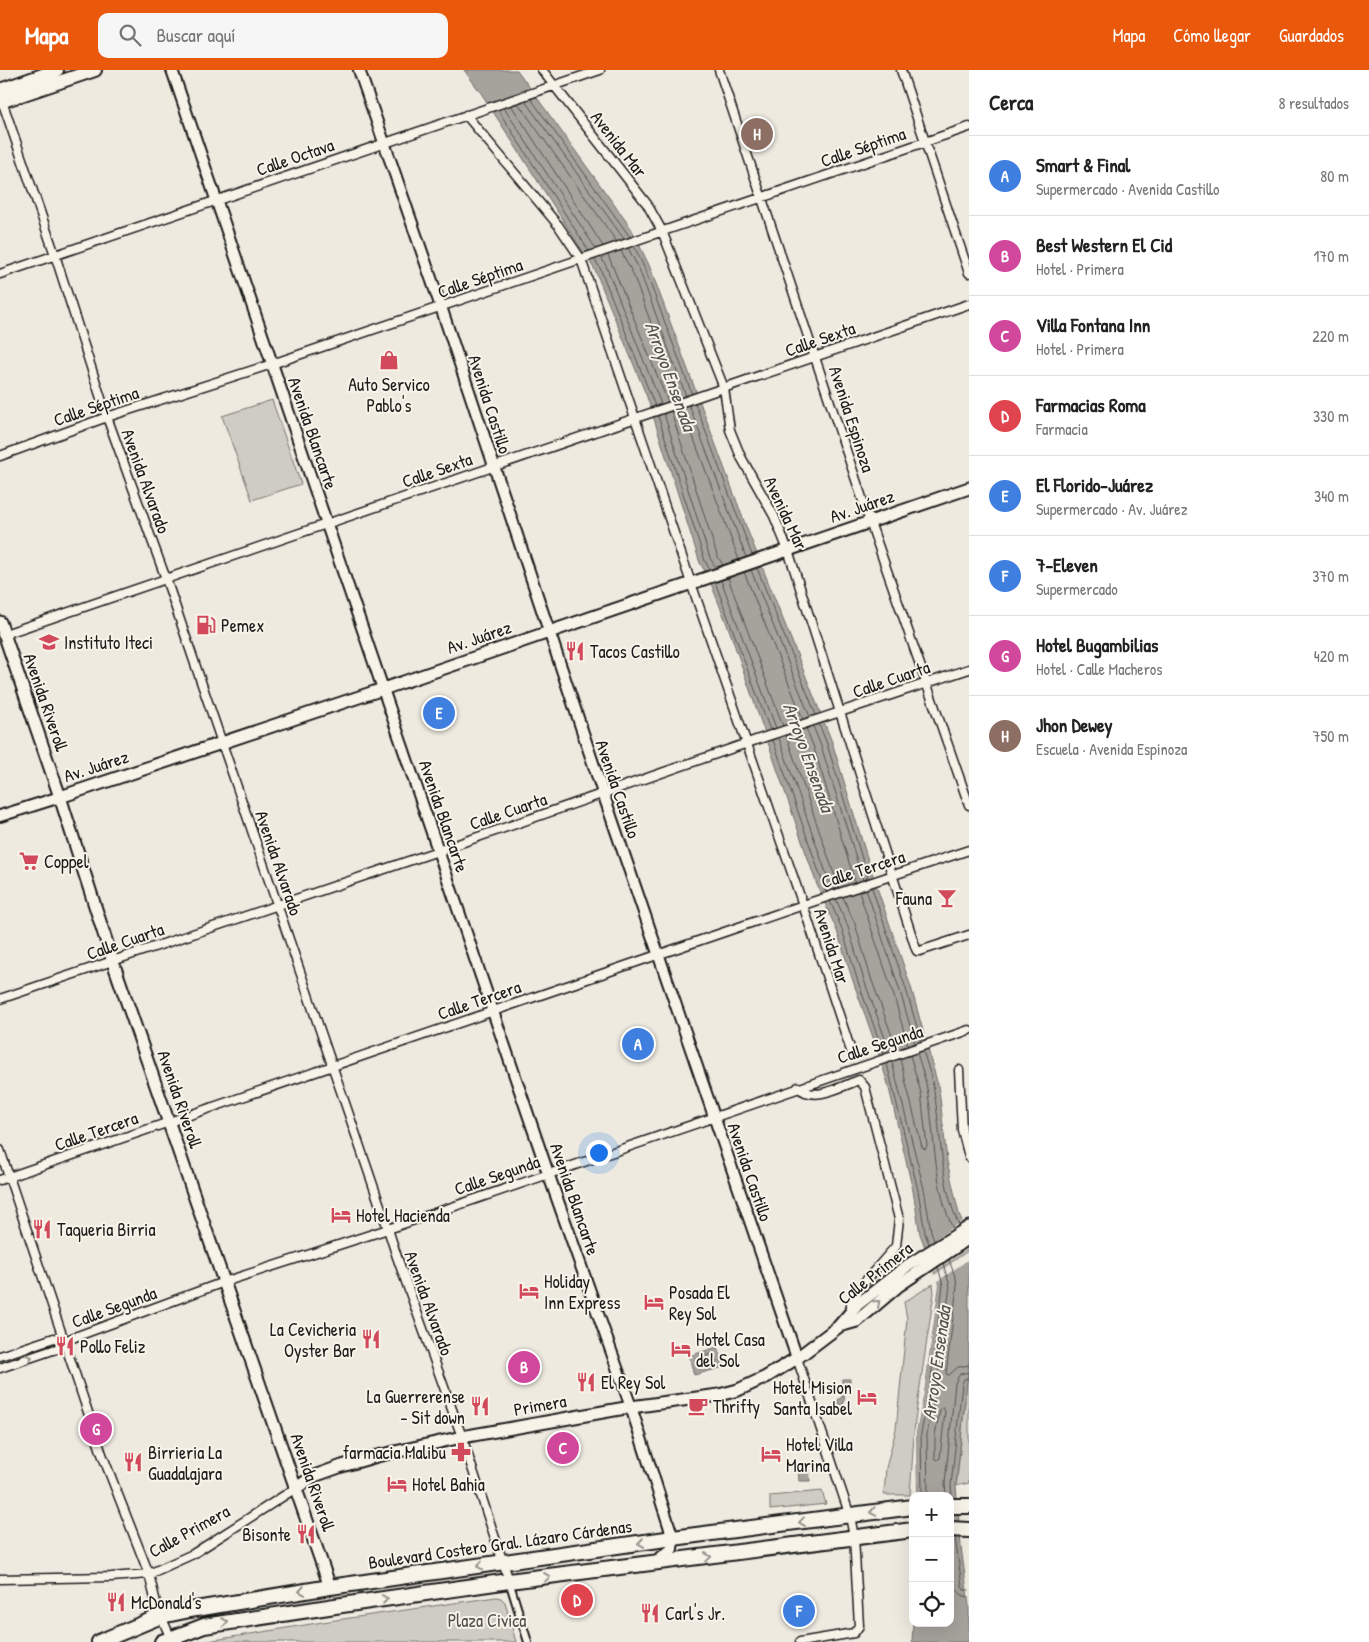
<!DOCTYPE html>
<html lang="es">
<meta charset="utf-8">
<style>
:root{--surface:#fff;--page:#f6f6f6;--text:#222;--muted:#767676;--line:#e0e0e0;--accent:#ea580c}
body{margin:0;font-family:"Patrick Hand",sans-serif;background:var(--page);color:var(--text)}
.controls{position:absolute;right:15px;bottom:15px;display:grid;overflow:hidden;border-radius:10px;box-shadow:0 5px 20px #0002}
.controls button{width:45px;height:45px;display:grid;place-items:center;padding:0;border:0;border-bottom:1px solid var(--line);background:var(--surface);color:var(--text);font:25px sans-serif}
.you{position:absolute;left:598px;top:1082px;width:18px;height:18px;margin:-12px;border:4px solid #fff;border-radius:50%;background:#1a73e8;box-shadow:0 0 0 8px #1a73e833}
.badge{display:grid;place-items:center;width:32px;height:32px;border-radius:50%;background:var(--accent);color:#fff;font-size:16px;font-weight:700}
.pin{position:absolute;translate:-50% -50%;border:2px solid #fff;box-shadow:0 1px 5px #0006}
.list{margin:0;padding:0;list-style:none}
h2{display:flex;justify-content:space-between;align-items:center;height:65px;margin:0;padding:0 20px;font-size:21px}
h2 small{font-size:16px;font-weight:400;color:var(--muted)}
.list li{display:grid;grid-template-columns:32px 1fr auto;gap:15px;align-items:center;box-sizing:border-box;height:80px;padding:0 20px;border-top:1px solid var(--line)}
.list b{display:block;font-size:19px;white-space:nowrap}
.list p{margin:0;font-size:16px;white-space:nowrap;color:var(--muted)}
.list em{font-size:16px;font-style:normal;color:var(--muted)}
.icon{flex:none;width:28px;height:28px;fill:none;stroke:currentColor;stroke-width:2;stroke-linecap:round;stroke-linejoin:round}
.map{position:relative;flex:none;width:969px;height:1572px;overflow:hidden}
header{display:flex;align-items:center;gap:30px;box-sizing:border-box;height:70px;padding:0 25px;background:var(--accent);color:#fff}
header strong{font-size:24px}
nav{display:flex;gap:28px;margin-inline-start:auto;font-size:18px}
.search{width:350px;height:45px;background:var(--page);display:flex;align-items:center;gap:12px;box-sizing:border-box;padding:0 18px;border-radius:10px;color:var(--muted);font-size:19px}
main{display:flex}
aside{flex:1;background:var(--surface)}
.map>svg:first-child{display:block}
.green{fill:#cfccc3;stroke:#767470}
.water{fill:#a6a39d;stroke:#6f6d69}
.pier{fill:#eeeae0}
.lines{fill:none;stroke-linecap:round;stroke-linejoin:round}
.shore{stroke:#535250;stroke-width:1}
.pedestrian-casing{stroke:#1c1c1c;stroke-width:10}
.minor-casing{stroke:#1c1c1c;stroke-width:11}
.tertiary-casing{stroke:#1c1c1c;stroke-width:14}
.secondary-casing{stroke:#1c1c1c;stroke-width:15}
.primary-casing{stroke:#1c1c1c;stroke-width:16}
.trunk-casing{stroke:#1c1c1c;stroke-width:18}
.pedestrian{stroke:#f7f3e8;stroke-width:6}
.minor{stroke:#f7f3e8;stroke-width:8}
.tertiary{stroke:#f7f3e8;stroke-width:10}
.secondary{stroke:#f7f3e8;stroke-width:11}
.primary{stroke:#f7f3e8;stroke-width:12}
.trunk{stroke:#f7f3e8;stroke-width:14}
.oneway{stroke:#94928c}
.labels{text-anchor:middle;dominant-baseline:central;stroke-width:4;stroke-linejoin:round;paint-order:stroke}
.street-label{font-size:18px;fill:#1c1c1c;stroke:#f7f3e8}
.poi-label{font-size:18px;fill:#1c1c1c;stroke:#f7f3e8;text-anchor:start}
.park-label{font-size:18px;fill:#52514e;stroke:#f7f3e8}
.water-label{font-size:19px;font-style:italic;fill:#535250;stroke:#f7f3e8}
</style>
<header>
<strong>Mapa</strong>
<div class="search"><svg class="icon" aria-label="search" viewBox="0 0 24 24"><circle cx="10" cy="10" r="6"/><path d="M15 15l6 6"/></svg>Buscar aquí</div>
<nav><a>Mapa</a><a>Cómo llegar</a><a>Guardados</a></nav>
</header>
<main>
<div class="map">
<svg width="969" height="1572" viewBox="0 0 969 1572">
<rect width="100%" height="100%" fill="#eeeae0"/>
<filter id="ink" filterUnits="userSpaceOnUse"><feTurbulence type="fractalNoise" baseFrequency=".02" numOctaves="2"/><feDisplacementMap in="SourceGraphic" scale="10" xChannelSelector="R" yChannelSelector="G"/><feConvolveMatrix kernelMatrix="1 2 1 2 8 2 1 2 1" color-interpolation-filters="sRGB"/></filter>
<g filter="url(#ink)">
<!-- green -->
<path class="green" d="M272,330L301,414L252,430L222,346Z
M933,1214L934,1223L915,1350L910,1425H884L886,1398L896,1359L907,1249L904,1232Z
M969,1291V1413L956,1416L958,1400Z
M822,1421L826,1434L770,1440V1426Z
M496,1527L501,1528L505,1532L516,1572H202L329,1551Z"/>
<!-- water -->
<path class="water" d="M464,0H517L631,158L649,195L747,459L832,672L870,797L911,917L939,1019L947,1091L959,1144L969,1166V1291L956,1416L961,1477L969,1536V1572H912L913,1553H950V1426H917L916,1363L924,1323L939,1215L920,1164L913,1121L888,1014L874,970L854,914L837,861L817,815L730,562L708,506L700,493L647,327L595,200L481,23Z
M717,1277L724,1297L694,1305L689,1286Z
M842,1309H850L849,1317L845,1318L844,1333L841,1335L837,1333L838,1330L842,1327Z
M798,1393H809L810,1411H799Z"/>
<!-- pier -->
<path class="pier" d="M964,1150L969,1160V1178L932,1203L922,1178Z
M969,1181V1189L938,1211L939,1215L924,1323L916,1363L917,1426H914V1363L922,1323L936,1215L933,1206Z"/>
<g class="lines">
<!-- shore -->
<path class="shore" d="M531,29L630,167
M525,31L624,169
M518,33L617,172
M511,35L603,176
M504,38L596,179
M498,40L589,181
M634,176L644,197L692,324
M628,178L639,199L686,326
M621,181L632,202L679,328
M608,185L668,332
M601,187L606,196L661,334
M595,190L600,198L655,336
M695,333L752,485
M689,335L746,487
M682,337L739,490
M671,341L717,485L723,495
M664,344L710,488L716,498
M658,346L705,491L710,500
M757,498L816,645
M751,500L810,647
M744,502L803,649
M728,508L783,656
M721,510L776,658
M715,512L770,660
M819,654L827,674L868,808
M813,656L821,676L863,810
M806,658L814,678L855,812
M786,665L839,818
M779,668L832,820
M773,670L826,822
M872,818L906,919L921,971
M866,819L900,921L915,973
M859,822L893,923L908,976
M843,827L855,854L871,908L897,980
M836,829L848,857L864,910L890,982
M830,831L842,859L858,912L884,984
M923,981C927,994 932,1008 934,1022C942,1066 940,1114 959,1155
M917,983C921,996 926,1010 928,1024C935,1069 934,1117 953,1159
M900,989L922,1077L925,1079L927,1076L921,1023L910,985
M892,992L924,1119L931,1161L934,1171
M887,994L918,1120L925,1163L929,1174
M949,1190L956,1209L957,1216L946,1304L949,1305L958,1297L969,1295
M713,1284L717,1291L716,1294L697,1298L696,1289Z
M943,1338L945,1341L940,1388L937,1390L935,1388V1365L940,1340Z
M922,1426L921,1363L929,1324L943,1215L938,1197
M928,1426L927,1364L935,1325L950,1216L943,1194
M946,1426L945,1414L955,1313L960,1304L969,1302
M952,1428L951,1415L962,1314L964,1309L969,1308
M955,1467L962,1516L964,1520H969
M950,1482C952,1496 950,1526 969,1527"/>
<defs>
<path id="pedestrian" d="M509,1511L528,1572"/>
<path id="minor" d="M542,0L647,134L662,161L724,318L730,360L741,387L774,446L788,480L916,879L917,881H920L969,865
M719,0L870,452L969,735
M901,0L969,203
M1,28L55,185L107,347L166,509L388,1159L397,1187L462,1367L509,1511
M466,45L558,155L581,189L691,513L803,835L851,981
M0,204L600,0
M0,386L107,347L272,294L969,57
M2,565L969,234
M0,929L438,781L756,670L969,599
M959,1000L962,1060L969,1087
M798,1017C814,1033 842,1016 859,1010L865,1017L899,1149L896,1176L862,1215L851,1233V1241
M0,1080L102,1384L149,1504L157,1537L172,1571
M0,1110L812,832L969,780
M0,1286L54,1268L64,1271
M797,1288L850,1446L854,1467L859,1556L854,1563L800,1572
M0,1298L53,1280L57,1279L64,1271L224,1212L388,1159L969,960
M0,1509L111,1507L149,1504L193,1484L296,1418"/>
<path id="tertiary" d="M172,0L548,1103L631,1337L673,1468L672,1479L655,1492
M359,0L441,237L603,723L797,1288
M0,746L60,727"/>
<path id="secondary" d="M0,552L60,727L113,892L330,1517
M60,727L383,619L969,418
M839,1256L857,1251L898,1216L969,1168
M296,1418L314,1406L342,1396L377,1386L462,1367L631,1337L719,1325L738,1320L766,1307L797,1288L838,1257L857,1235L907,1196L969,1157"/>
<path id="primary" d="M0,20L57,0
M0,32L95,0"/>
<path id="trunk" d="M950,1436H969
M950,1459L969,1460
M99,1572L161,1546L190,1540L330,1517L673,1468L913,1437
M162,1572L204,1556L335,1536L509,1511L913,1460"/>
</defs>
<!-- pedestrian casing -->
<use href="#pedestrian" class="pedestrian-casing"/>
<!-- minor casing -->
<use href="#minor" class="minor-casing"/>
<!-- tertiary casing -->
<use href="#tertiary" class="tertiary-casing"/>
<!-- secondary casing -->
<use href="#secondary" class="secondary-casing"/>
<!-- primary casing -->
<use href="#primary" class="primary-casing"/>
<!-- trunk casing -->
<use href="#trunk" class="trunk-casing"/>
<!-- pedestrian -->
<use href="#pedestrian" class="pedestrian"/>
<!-- minor -->
<use href="#minor" class="minor"/>
<!-- tertiary -->
<use href="#tertiary" class="tertiary"/>
<!-- secondary -->
<use href="#secondary" class="secondary"/>
<!-- primary -->
<use href="#primary" class="primary"/>
<!-- trunk -->
<use href="#trunk" class="trunk"/>
</g>
<!-- one-way arrows -->
<defs><path id="oneway-chevron" d="M-2-3.5L2.5 0L-2 3.5" fill="none" stroke-width="1.6" stroke-linecap="round" stroke-linejoin="round" transform="scale(1.25)"/></defs>
<g class="oneway">
<use href="#oneway-chevron" transform="translate(877 1233) rotate(-41)"/>
<use href="#oneway-chevron" transform="translate(29 1288) rotate(-18)"/>
<use href="#oneway-chevron" transform="translate(873 1442) rotate(170)"/>
<use href="#oneway-chevron" transform="translate(802 1452) rotate(173)"/>
<use href="#oneway-chevron" transform="translate(641 1473) rotate(172)"/>
<use href="#oneway-chevron" transform="translate(708 1487) rotate(-7)"/>
<use href="#oneway-chevron" transform="translate(480 1496) rotate(172)"/>
<use href="#oneway-chevron" transform="translate(547 1507) rotate(-7)"/>
<use href="#oneway-chevron" transform="translate(302 1521) rotate(171)"/>
<use href="#oneway-chevron" transform="translate(385 1529) rotate(-8)"/>
<use href="#oneway-chevron" transform="translate(225 1552) rotate(-9)"/>
</g>
</g>
<!-- icons -->
<defs>
<symbol id="shop-bare" viewBox="-9 -9 18 18"><path d="M-5-2.5h2.3a2.7 3.5 0 0 1 5.4 0H5L5.5 6h-11ZM-1.5-2.5h3a1.5 2.3 0 0 0-3 0Z" fill="#d1495b" stroke="#f7f3e8" stroke-width="2.5" paint-order="stroke"/></symbol>
<symbol id="fuel-bare" viewBox="-9 -9 18 18"><path d="M-5.5-6h7V0h2V4h1.3V-2.5L3-4.5l.8-.8L6-3V5H2.5V1h-1V6h-7ZM-4.2-4.7v3.2H.2V-4.7Z" fill="#d1495b" stroke="#f7f3e8" stroke-width="2.5" paint-order="stroke"/></symbol>
<symbol id="university-bare" viewBox="-9 -9 18 18"><path d="M0-5L7-2L0 1L-7-2ZM-4 1L0 2.5L4 1V4Q0 6-4 4Z" fill="#d1495b" stroke="#f7f3e8" stroke-width="2.5" paint-order="stroke"/></symbol>
<symbol id="restaurant-bare" viewBox="-9 -9 18 18"><path d="M-5-6h1v4h1v-4h1v4h1v-4h1v5L-1.5 .5V6h-2V.5L-5-1ZM5-6V6H3V1.5H1.5Q1.5-4 5-6Z" fill="#d1495b" stroke="#f7f3e8" stroke-width="2.5" paint-order="stroke"/></symbol>
<symbol id="supermarket-bare" viewBox="-9 -9 18 18"><path d="M-6-5.5h2.5l.6 2H6L4.5 2H-2.5L-4.4-4H-6ZM-1.5 3.2a1.3 1.3 0 1 0 .1 0ZM3 3.2a1.3 1.3 0 1 0 .1 0Z" fill="#d1495b" stroke="#f7f3e8" stroke-width="2.5" paint-order="stroke"/></symbol>
<symbol id="bar-bare" viewBox="-9 -9 18 18"><path d="M-6-5H6L.8 .8V4.5H3.5V6h-7V4.5H-.8V.8Z" fill="#d1495b" stroke="#f7f3e8" stroke-width="2.5" paint-order="stroke"/></symbol>
<symbol id="hotel-bare" viewBox="-9 -9 18 18"><path d="M-6-4.5h1.5V1H6V5H4.5V3h-9V5H-6ZM-4 0a1.8 1.8 0 1 1 3.6 0ZM.5 0V-2.5h3Q6-2.5 6 0Z" fill="#d1495b" stroke="#f7f3e8" stroke-width="2.5" paint-order="stroke"/></symbol>
<symbol id="cafe-bare" viewBox="-9 -9 18 18"><path d="M-5.5-4.5H6V0H3Q3 3.5 0 3.5H-2.5Q-5.5 3.5-5.5 0ZM3-3.2v2h1.7v-2ZM-6 4.5H4V6H-6Z" fill="#d1495b" stroke="#f7f3e8" stroke-width="2.5" paint-order="stroke"/></symbol>
<symbol id="pharmacy-bare" viewBox="-9 -9 18 18"><path d="M-2-6h4v4h4v4h-4v4h-4v-4h-4v-4h4Z" fill="#d1495b" stroke="#f7f3e8" stroke-width="2.5" paint-order="stroke"/></symbol>
</defs>
<g fill-rule="evenodd">
<use href="#shop-bare" x="375" y="276" width="28" height="28"/>
<use href="#fuel-bare" x="192" y="541" width="28" height="28"/>
<use href="#university-bare" x="35" y="558" width="28" height="28"/>
<use href="#restaurant-bare" x="561" y="567" width="28" height="28"/>
<use href="#supermarket-bare" x="15" y="777" width="28" height="28"/>
<use href="#bar-bare" x="933" y="814" width="28" height="28"/>
<use href="#hotel-bare" x="327" y="1131" width="28" height="28"/>
<use href="#restaurant-bare" x="28" y="1145" width="28" height="28"/>
<use href="#hotel-bare" x="515" y="1207" width="28" height="28"/>
<use href="#hotel-bare" x="640" y="1218" width="28" height="28"/>
<use href="#restaurant-bare" x="357" y="1255" width="28" height="28"/>
<use href="#restaurant-bare" x="51" y="1262" width="28" height="28"/>
<use href="#hotel-bare" x="667" y="1265" width="28" height="28"/>
<use href="#restaurant-bare" x="572" y="1298" width="28" height="28"/>
<use href="#hotel-bare" x="853" y="1313" width="28" height="28"/>
<use href="#restaurant-bare" x="466" y="1322" width="28" height="28"/>
<use href="#cafe-bare" x="684" y="1322" width="28" height="28"/>
<use href="#pharmacy-bare" x="447" y="1368" width="28" height="28"/>
<use href="#hotel-bare" x="757" y="1370" width="28" height="28"/>
<use href="#restaurant-bare" x="119" y="1378" width="28" height="28"/>
<use href="#hotel-bare" x="383" y="1400" width="28" height="28"/>
<use href="#restaurant-bare" x="292" y="1450" width="28" height="28"/>
<use href="#restaurant-bare" x="102" y="1518" width="28" height="28"/>
<use href="#restaurant-bare" x="636" y="1529" width="28" height="28"/>
</g>
<g class="labels">
<!-- street labels -->
<g class="street-label">
<text transform="translate(619 74) rotate(52)">Avenida Mar</text>
<text transform="translate(863 77) rotate(-19)">Calle Séptima</text>
<text transform="translate(295 87) rotate(-19)">Calle Octava</text>
<text transform="translate(480 208) rotate(-19)">Calle Séptima</text>
<text transform="translate(820 269) rotate(-19)">Calle Sexta</text>
<text transform="translate(490 334) rotate(72)">Avenida Castillo</text>
<text transform="translate(96 336) rotate(-19)">Calle Séptima</text>
<text transform="translate(852 349) rotate(72)">Avenida Espinoza</text>
<text transform="translate(313 363) rotate(71)">Avenida Blancarte</text>
<text transform="translate(437 400) rotate(-19)">Calle Sexta</text>
<text transform="translate(146 411) rotate(70)">Avenida Alvarado</text>
<text transform="translate(862 436) rotate(-19)">Av. Juárez</text>
<text transform="translate(786 443) rotate(65)">Avenida Mar</text>
<text transform="translate(479 567) rotate(-19)">Av. Juárez</text>
<text transform="translate(891 609) rotate(-19)">Calle Cuarta</text>
<text transform="translate(46 632) rotate(71)">Avenida Riveroll</text>
<text transform="translate(96 696) rotate(-18)">Av. Juárez</text>
<text transform="translate(618 719) rotate(71)">Avenida Castillo</text>
<text transform="translate(508 741) rotate(-19)">Calle Cuarta</text>
<text transform="translate(444 746) rotate(71)">Avenida Blancarte</text>
<text transform="translate(279 793) rotate(71)">Avenida Alvarado</text>
<text transform="translate(863 799) rotate(-18)">Calle Tercera</text>
<text transform="translate(125 871) rotate(-19)">Calle Cuarta</text>
<text transform="translate(832 876) rotate(72)">Avenida Mar</text>
<text transform="translate(479 930) rotate(-19)">Calle Tercera</text>
<text transform="translate(880 974) rotate(-18)">Calle Segunda</text>
<text transform="translate(180 1029) rotate(71)">Avenida Riveroll</text>
<text transform="translate(96 1061) rotate(-19)">Calle Tercera</text>
<text transform="translate(750 1102) rotate(71)">Avenida Castillo</text>
<text transform="translate(497 1105) rotate(-19)">Calle Segunda</text>
<text transform="translate(575 1129) rotate(71)">Avenida Blancarte</text>
<text transform="translate(875 1203) rotate(-38)">Calle Primera</text>
<text transform="translate(429 1233) rotate(70)">Avenida Alvarado</text>
<text transform="translate(114 1237) rotate(-20)">Calle Segunda</text>
<text transform="translate(540 1335) rotate(-10)">Primera</text>
<text transform="translate(313 1412) rotate(71)">Avenida Riveroll</text>
<text transform="translate(189 1461) rotate(-29)">Calle Primera</text>
<text transform="translate(500 1474) rotate(-8)">Boulevard Costero Gral. Lázaro Cárdenas</text>
</g>
<!-- poi labels -->
<g class="poi-label">
<text x="389" y="314" text-anchor="middle">Auto Servico<tspan x="389" dy="21">Pablo's</tspan></text>
<text x="221" y="555">Pemex</text>
<text x="64" y="572">Instituto Iteci</text>
<text x="590" y="581">Tacos Castillo</text>
<text x="44" y="791">Coppel</text>
<text x="932" y="828" text-anchor="end">Fauna</text>
<text x="356" y="1145">Hotel Hacienda</text>
<text x="57" y="1159">Taqueria Birria</text>
<text x="544" y="1211">Holiday<tspan x="544" dy="21">Inn Express</tspan></text>
<text x="669" y="1222">Posada El<tspan x="669" dy="21">Rey Sol</tspan></text>
<text x="356" y="1259" text-anchor="end">La Cevicheria<tspan x="356" dy="21">Oyster Bar</tspan></text>
<text x="696" y="1269">Hotel Casa<tspan x="696" dy="21">del Sol</tspan></text>
<text x="80" y="1276">Pollo Feliz</text>
<text x="601" y="1312">El Rey Sol</text>
<text x="852" y="1317" text-anchor="end">Hotel Mision<tspan x="852" dy="21">Santa Isabel</tspan></text>
<text x="465" y="1326" text-anchor="end">La Guerrerense<tspan x="465" dy="21">- Sit down</tspan></text>
<text x="713" y="1336">Thrifty</text>
<text x="786" y="1374">Hotel Villa<tspan x="786" dy="21">Marina</tspan></text>
<text x="148" y="1382">Birrieria La<tspan x="148" dy="21">Guadalajara</tspan></text>
<text x="446" y="1382" text-anchor="end">farmacia Malibu</text>
<text x="412" y="1414">Hotel Bahia</text>
<text x="291" y="1464" text-anchor="end">Bisonte</text>
<text x="131" y="1532">McDonald's</text>
<text x="665" y="1543">Carl's Jr.</text>
</g>
<!-- park labels -->
<g class="park-label">
<text x="487" y="1550">Plaza Civica</text>
</g>
<!-- water labels -->
<g class="water-label">
<text transform="translate(671 306) rotate(70)">Arroyo Ensenada</text>
<text transform="translate(809 687) rotate(70)">Arroyo Ensenada</text>
<text transform="translate(936 1293) rotate(-82)">Arroyo Ensenada</text>
</g>
</g>
</svg>
<div class="controls">
<button>+</button>
<button>−</button>
<button><svg class="icon" aria-label="locate" viewBox="0 0 24 24"><circle cx="12" cy="12" r="6"/><path d="M12 2v4M12 18v4M2 12h4M18 12h4"/></svg></button>
</div>
<div class="you"></div>
<div class="pin badge" style="left:638px;top:974px;background:#3f7fe0">A</div>
<div class="pin badge" style="left:524px;top:1297px;background:#d1479c">B</div>
<div class="pin badge" style="left:563px;top:1378px;background:#d1479c">C</div>
<div class="pin badge" style="left:577px;top:1530px;background:#e0444e">D</div>
<div class="pin badge" style="left:439px;top:643px;background:#3f7fe0">E</div>
<div class="pin badge" style="left:799px;top:1541px;background:#3f7fe0">F</div>
<div class="pin badge" style="left:96px;top:1359px;background:#d1479c">G</div>
<div class="pin badge" style="left:757px;top:64px;background:#8d6e63">H</div>
</div>
<aside>
<h2>Cerca<small>8 resultados</small></h2>
<ul class="list">
<li><span class="badge" style="background:#3f7fe0">A</span><div><b>Smart &amp; Final</b><p>Supermercado · Avenida Castillo</p></div><em>80 m</em></li>
<li><span class="badge" style="background:#d1479c">B</span><div><b>Best Western El Cid</b><p>Hotel · Primera</p></div><em>170 m</em></li>
<li><span class="badge" style="background:#d1479c">C</span><div><b>Villa Fontana Inn</b><p>Hotel · Primera</p></div><em>220 m</em></li>
<li><span class="badge" style="background:#e0444e">D</span><div><b>Farmacias Roma</b><p>Farmacia</p></div><em>330 m</em></li>
<li><span class="badge" style="background:#3f7fe0">E</span><div><b>El Florido-Juárez</b><p>Supermercado · Av. Juárez</p></div><em>340 m</em></li>
<li><span class="badge" style="background:#3f7fe0">F</span><div><b>7-Eleven</b><p>Supermercado</p></div><em>370 m</em></li>
<li><span class="badge" style="background:#d1479c">G</span><div><b>Hotel Bugambilias</b><p>Hotel · Calle Macheros</p></div><em>420 m</em></li>
<li><span class="badge" style="background:#8d6e63">H</span><div><b>Jhon Dewey</b><p>Escuela · Avenida Espinoza</p></div><em>750 m</em></li>
</ul>
</aside>
</main>
